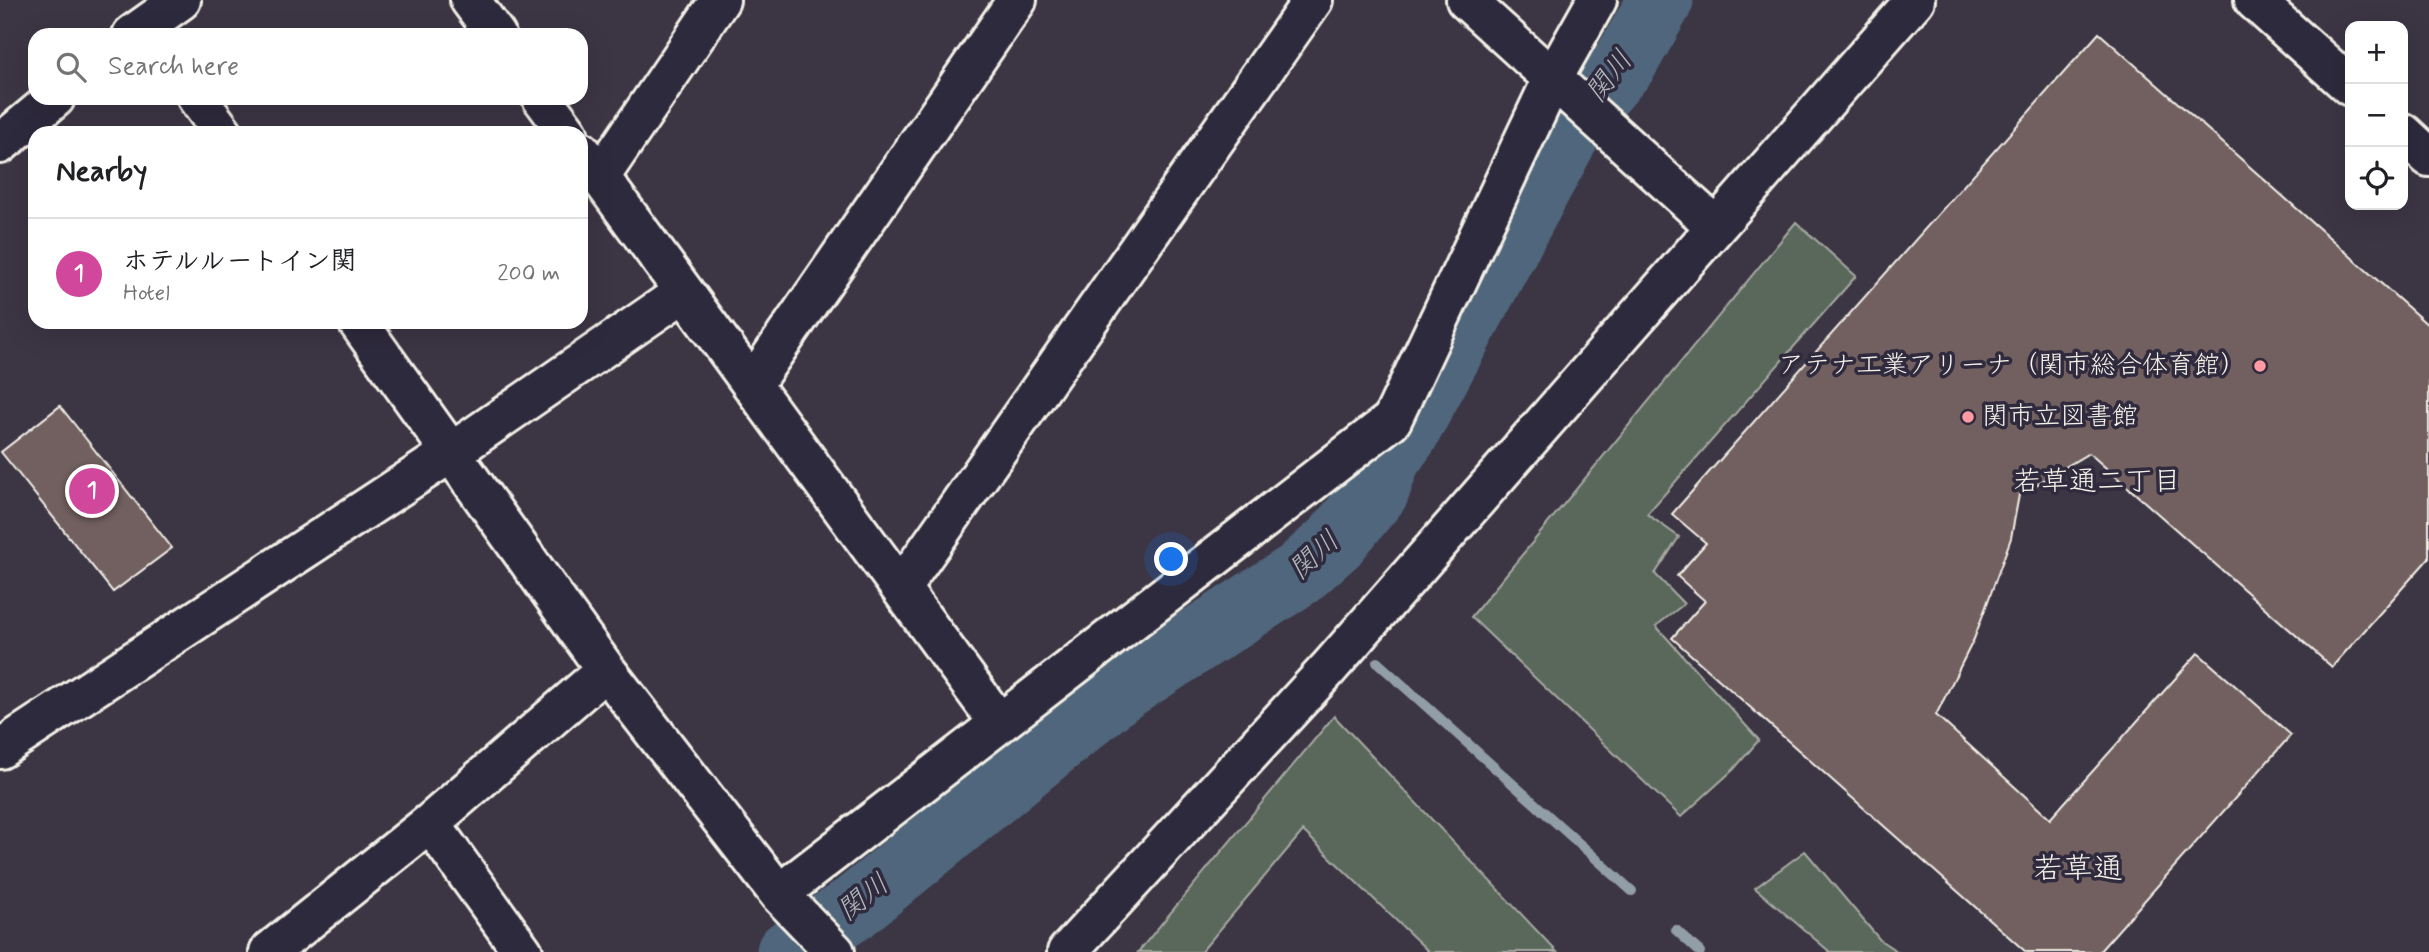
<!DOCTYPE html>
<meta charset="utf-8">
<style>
:root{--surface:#fff;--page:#f6f6f6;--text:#202124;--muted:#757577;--line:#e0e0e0;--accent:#ea580c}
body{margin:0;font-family:Mynerve,"Klee One",sans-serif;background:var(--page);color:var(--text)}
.controls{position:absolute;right:21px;top:21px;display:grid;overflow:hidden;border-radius:14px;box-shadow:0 7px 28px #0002}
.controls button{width:63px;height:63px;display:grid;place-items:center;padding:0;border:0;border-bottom:2px solid var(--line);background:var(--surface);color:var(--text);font:35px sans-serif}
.you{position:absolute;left:1172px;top:560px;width:24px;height:24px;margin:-18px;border:5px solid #fff;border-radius:50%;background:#1a73e8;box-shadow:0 0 0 10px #1a73e833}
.badge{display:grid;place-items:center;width:46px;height:46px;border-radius:50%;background:var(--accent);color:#fff;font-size:23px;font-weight:700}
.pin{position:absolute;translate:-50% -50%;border:4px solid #fff;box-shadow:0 2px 7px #0006}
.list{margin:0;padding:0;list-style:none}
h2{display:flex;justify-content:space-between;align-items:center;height:91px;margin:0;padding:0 28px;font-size:30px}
h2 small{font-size:23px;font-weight:400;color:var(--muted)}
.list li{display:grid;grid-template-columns:46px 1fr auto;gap:21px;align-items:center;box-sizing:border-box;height:112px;padding:0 28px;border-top:2px solid var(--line)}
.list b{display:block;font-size:26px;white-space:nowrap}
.list p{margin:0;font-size:23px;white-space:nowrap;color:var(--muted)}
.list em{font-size:23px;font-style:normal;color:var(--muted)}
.icon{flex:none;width:38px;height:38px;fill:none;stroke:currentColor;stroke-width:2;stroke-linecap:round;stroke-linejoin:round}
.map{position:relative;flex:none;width:2429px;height:952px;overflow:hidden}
.search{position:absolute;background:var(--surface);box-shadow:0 7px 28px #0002;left:28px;top:28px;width:560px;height:77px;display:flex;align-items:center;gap:18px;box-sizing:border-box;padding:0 24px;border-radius:21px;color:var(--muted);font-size:26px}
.panel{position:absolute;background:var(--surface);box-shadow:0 7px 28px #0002;left:28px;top:126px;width:560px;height:203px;border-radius:21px}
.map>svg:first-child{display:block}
.green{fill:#5a675c;stroke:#a7aca2;stroke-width:2}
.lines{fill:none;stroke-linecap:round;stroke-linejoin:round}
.stream{stroke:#929ea7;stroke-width:10}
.river{stroke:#50667b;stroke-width:65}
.building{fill:#71605e;stroke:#f4f1e8;stroke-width:2}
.minor-casing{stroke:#f4f1e8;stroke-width:44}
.tertiary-casing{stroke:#f4f1e8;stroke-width:44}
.minor{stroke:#2f2a3d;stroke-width:38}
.tertiary{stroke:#2f2a3d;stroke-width:38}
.poi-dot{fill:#ff9aa2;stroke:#2f2a3d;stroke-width:2.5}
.labels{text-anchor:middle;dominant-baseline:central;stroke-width:7;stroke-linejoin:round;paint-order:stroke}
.poi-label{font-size:26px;fill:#f4f1e8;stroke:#2f2a3d;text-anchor:end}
.water-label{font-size:28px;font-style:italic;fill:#b2b9bc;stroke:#2f2a3d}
.neighbourhood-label{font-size:28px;fill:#f4f1e8;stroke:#2f2a3d}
.quarter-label{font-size:30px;fill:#f4f1e8;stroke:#2f2a3d}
</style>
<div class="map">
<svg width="2429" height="952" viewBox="0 0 2429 952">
<rect width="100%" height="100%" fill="#3c3544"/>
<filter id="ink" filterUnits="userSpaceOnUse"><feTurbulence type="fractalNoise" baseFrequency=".0143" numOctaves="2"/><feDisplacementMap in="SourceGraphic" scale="14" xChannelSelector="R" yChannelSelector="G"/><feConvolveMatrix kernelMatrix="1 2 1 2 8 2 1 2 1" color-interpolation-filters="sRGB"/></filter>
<g filter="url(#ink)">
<!-- green -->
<path class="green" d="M1796,222L1856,276L1647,514L1679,537L1655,574L1684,604L1656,626L1759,740L1734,769L1681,817L1471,617Z
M1334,716L1557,952H1429L1303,831L1201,952H1138Z
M1805,851L1880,940L1898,952H1830L1755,888Z"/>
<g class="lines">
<!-- stream -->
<path class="stream" d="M1377,662L1632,891
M1676,930L1700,952"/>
<!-- river -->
<path class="river" d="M789,952L854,908L1117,692L1299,574L1335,542L1377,491L1388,459L1406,434L1573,124L1625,63L1661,0"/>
</g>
<!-- building -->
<path class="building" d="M2099,33L2429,326V558L2332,667L2089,453L2019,495L2011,538L1995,582L1974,639L1936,715L2050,819L2198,653L2291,735L2099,952H2026L1672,638L1705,601L1677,576L1706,543L1672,514Z
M60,406L172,548L113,592L1,452Z"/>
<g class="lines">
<defs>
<path id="minor" d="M470,0L496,35
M1466,0L1715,226
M132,35L181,0
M197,98L223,133
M542,98L568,133
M0,144L55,98
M581,151L999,723
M600,177L720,0
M358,322L606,670L779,894L835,952
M752,385L1017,0
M901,588L1313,0
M0,749L452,452L684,292
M430,823L523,952
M779,894L1392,420L1552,80L1597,0
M269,952L430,823L606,670"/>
<path id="tertiary" d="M2254,0L2350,86
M2403,133L2429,157
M1067,952L1328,669L1915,0"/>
</defs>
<!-- minor casing -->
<use href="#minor" class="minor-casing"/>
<!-- tertiary casing -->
<use href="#tertiary" class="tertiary-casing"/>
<!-- minor -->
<use href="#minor" class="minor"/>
<!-- tertiary -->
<use href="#tertiary" class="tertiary"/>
</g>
</g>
<!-- markers -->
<g class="poi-dot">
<circle cx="2260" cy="366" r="7"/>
<circle cx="1968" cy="417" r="7"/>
</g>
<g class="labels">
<!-- poi labels -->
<g class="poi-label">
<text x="2246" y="366">アテナ工業アリーナ（関市総合体育館）</text>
<text x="1982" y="417" text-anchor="start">関市立図書館</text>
</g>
<!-- water labels -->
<g class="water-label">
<text transform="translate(1610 77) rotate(-52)">関川</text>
<text transform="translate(1315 556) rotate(-42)">関川</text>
<text transform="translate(864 898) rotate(-38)">関川</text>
</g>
<!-- neighbourhood labels -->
<g class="neighbourhood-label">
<text x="2097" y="482">若草通二丁目</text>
</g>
<!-- quarter labels -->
<g class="quarter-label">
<text x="2078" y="869">若草通</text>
</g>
</g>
</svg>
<div class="controls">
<button>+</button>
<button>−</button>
<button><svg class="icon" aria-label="locate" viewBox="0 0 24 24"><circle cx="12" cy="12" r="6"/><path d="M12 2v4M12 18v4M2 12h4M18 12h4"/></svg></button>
</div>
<div class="you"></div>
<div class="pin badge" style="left:92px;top:491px;background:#d1479c">1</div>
<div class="search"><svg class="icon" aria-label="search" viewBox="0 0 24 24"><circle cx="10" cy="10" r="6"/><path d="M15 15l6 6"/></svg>Search here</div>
<section class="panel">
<h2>Nearby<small></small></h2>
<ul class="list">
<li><span class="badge" style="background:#d1479c">1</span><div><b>ホテルルートイン関</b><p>Hotel</p></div><em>200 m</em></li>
</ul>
</section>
</div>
